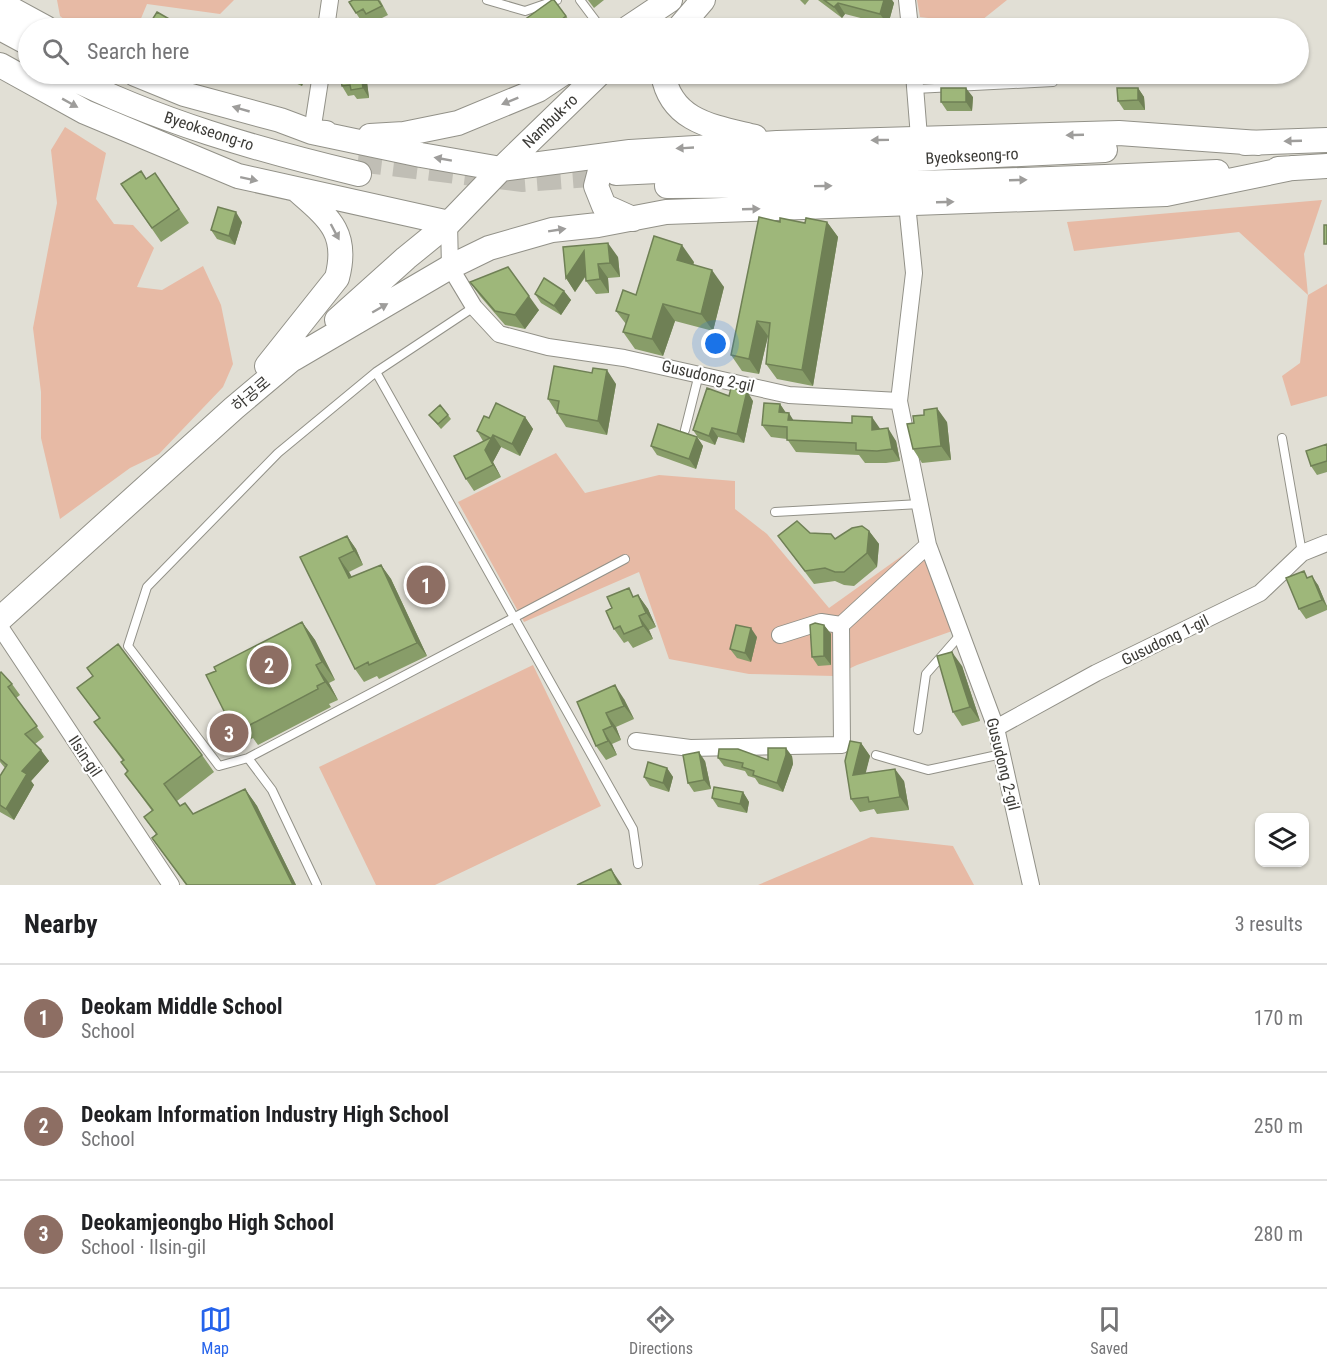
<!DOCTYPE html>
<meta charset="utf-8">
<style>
:root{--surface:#fff;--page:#f6f6f6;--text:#202124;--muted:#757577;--line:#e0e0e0;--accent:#2563eb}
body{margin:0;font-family:"Roboto Condensed","Noto Sans KR",sans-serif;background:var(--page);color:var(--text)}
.controls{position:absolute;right:18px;bottom:18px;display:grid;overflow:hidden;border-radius:12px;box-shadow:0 2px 4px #0004}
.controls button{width:54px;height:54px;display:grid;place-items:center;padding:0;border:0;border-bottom:2px solid var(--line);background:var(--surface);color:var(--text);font:30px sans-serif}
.you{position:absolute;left:716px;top:344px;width:21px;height:21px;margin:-15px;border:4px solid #fff;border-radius:50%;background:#1a73e8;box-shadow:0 0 0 9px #1a73e833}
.badge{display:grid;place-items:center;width:39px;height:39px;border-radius:50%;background:var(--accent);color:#fff;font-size:20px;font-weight:700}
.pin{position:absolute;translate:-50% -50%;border:3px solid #fff;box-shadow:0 2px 6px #0006}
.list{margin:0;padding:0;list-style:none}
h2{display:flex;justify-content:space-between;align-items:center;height:78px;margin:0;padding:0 24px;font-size:26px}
h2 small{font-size:20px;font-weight:400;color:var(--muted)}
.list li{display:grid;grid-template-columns:39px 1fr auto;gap:18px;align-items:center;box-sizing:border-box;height:108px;padding:0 24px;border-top:2px solid var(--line)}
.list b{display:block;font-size:22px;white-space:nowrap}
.list p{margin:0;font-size:20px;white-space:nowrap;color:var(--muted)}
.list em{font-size:20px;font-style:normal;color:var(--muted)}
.icon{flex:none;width:33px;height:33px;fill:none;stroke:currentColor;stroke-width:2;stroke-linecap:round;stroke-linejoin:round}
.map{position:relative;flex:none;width:1327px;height:885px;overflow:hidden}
.search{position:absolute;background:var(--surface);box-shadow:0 2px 4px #0004;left:18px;right:18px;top:18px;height:66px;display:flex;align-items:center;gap:15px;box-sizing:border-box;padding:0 21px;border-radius:33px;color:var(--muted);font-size:22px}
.sheet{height:402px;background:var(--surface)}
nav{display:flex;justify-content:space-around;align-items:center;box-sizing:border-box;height:84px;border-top:2px solid var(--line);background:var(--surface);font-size:16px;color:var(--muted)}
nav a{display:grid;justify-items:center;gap:3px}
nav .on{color:var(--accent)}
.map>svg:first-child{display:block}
.green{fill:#e7baa5}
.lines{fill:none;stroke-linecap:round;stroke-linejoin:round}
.secondary-tunnel{stroke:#c0beb5;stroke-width:24;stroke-dasharray:24 12;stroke-linecap:butt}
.service-casing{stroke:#929188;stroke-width:10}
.minor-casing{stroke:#929188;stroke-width:18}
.secondary-casing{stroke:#929188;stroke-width:26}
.service{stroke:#fff;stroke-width:8}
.minor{stroke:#fff;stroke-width:16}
.secondary{stroke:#fff;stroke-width:24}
.wall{fill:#889d69}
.shaded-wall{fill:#6f8055}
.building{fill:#9eb77a;stroke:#6f8055;stroke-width:1.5}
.oneway{fill:#9e9d9b}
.labels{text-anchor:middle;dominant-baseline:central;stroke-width:4.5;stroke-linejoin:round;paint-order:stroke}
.street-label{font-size:16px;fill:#3c3b37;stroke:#fff}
</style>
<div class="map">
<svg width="1327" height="885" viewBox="0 0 1327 885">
<rect width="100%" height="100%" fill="#e1dfd5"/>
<!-- green -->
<path class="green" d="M57,0H234L220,14L147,4L137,28H75L60,16Z
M917,0H1007L977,24L920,17Z
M65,127L106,153L96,199L114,224L133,225L154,248L137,287L162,290L203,266L221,305L233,364L223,387L159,454L130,468L60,519L41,438V392L33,328L57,203L51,150Z
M1322,200L1304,254L1308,295L1327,284V396L1291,406L1282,376L1300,363L1308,295L1239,232L1074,251L1067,222Z
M556,453L585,493L659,475L735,481V509L767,534L829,608L920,543L955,630L857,665L834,676L749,674L669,659L639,572L524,622L458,502Z
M533,665L601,806L435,885H376L319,767Z
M871,837L953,846L974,885H758Z"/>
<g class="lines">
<!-- secondary-tunnel -->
<path class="secondary-tunnel" d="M358,160L523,180L616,173"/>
<defs>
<path id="service" d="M487,0L525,11L557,0
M580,0L601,28
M915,89L1053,82
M474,307L376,372L633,829L638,864
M685,430L699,374
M1282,438L1302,553
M775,512L920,504
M918,730L926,674L961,634
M876,755L928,770L1002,754
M248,758L625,559
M317,885L272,790L248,758L219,766L128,646L147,587L278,453L376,372"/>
<path id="minor" d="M907,0L910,28
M326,28L330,0
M914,74L919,137L916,140
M312,132L321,74
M907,204L914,273L899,401L928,545L996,728L1031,885
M449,223L450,267L474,307L499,334L548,347L624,358L789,395L899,401
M0,627L171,885
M780,635L821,622L841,625
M996,728L1096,673L1260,593L1302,553L1327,543
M636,741L690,748L842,745L841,625L928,545"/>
<path id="secondary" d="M0,3L46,28
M0,28L28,43
M628,28L670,0
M679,28L703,0
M0,65L85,112L238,176L449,223
M64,74C157,121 258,150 359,174
M135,74L184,94L280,120L312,132L326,133
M663,74C671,122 714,127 755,137
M312,132L421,155L501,169L630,152L777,143L1119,133L1259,143
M370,136L404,134L458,123L538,90L562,74
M1245,143L1327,140
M613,154L602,163L596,186L604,206L633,219
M1278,169L1327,166
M616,173L1105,150
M667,186C850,186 1033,181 1217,172
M337,320L406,258L449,223L501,169L599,74
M293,359L450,267L489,248L552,230L598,225L666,212L1166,194L1292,168
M267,366L337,278C349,233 329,218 298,191
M0,619L234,408L304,349"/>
</defs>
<!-- service casing -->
<use href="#service" class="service-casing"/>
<!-- minor casing -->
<use href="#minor" class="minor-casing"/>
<!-- secondary casing -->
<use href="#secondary" class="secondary-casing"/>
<!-- service -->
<use href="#service" class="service"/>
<!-- minor -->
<use href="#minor" class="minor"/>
<!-- secondary -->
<use href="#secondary" class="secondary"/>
</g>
<!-- wall -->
<path class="wall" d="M380,0L388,15L372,23L369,19L362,22L356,13Z
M554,0L575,28H513Z
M588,0H604L594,8Z
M800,0H809L805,5Z
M818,0H892L894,3L888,25L845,14L842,18Z
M278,74H306L302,86L281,77Z
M340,74H366L369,98L357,99L354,95L348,96L342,86Z
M1138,88L1144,97L1145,110H1124L1118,101Z
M973,97L972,111H947L941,102Z
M155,173L189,223L161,242L121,184L146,179Z
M242,222L235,245L217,239L211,230Z
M780,222L805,223L827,222L838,237L813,386L777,379L766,364L769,336H768L759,374L742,371L731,355Z
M563,247L618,257L620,277L608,278L609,293L596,294L586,281V276L575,292L566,278Z
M694,262L693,265L724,287L713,331L675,321L663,356L635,349L623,332L626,324L616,311L636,295Z
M470,282L539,310L525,329L505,325L480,296Z
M564,291L571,300L561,315L541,303L535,294Z
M592,373L616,384L607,435L566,427L548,399Z
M729,396L753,401L744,443L718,437L715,445L699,439L693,430Z
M780,404L786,413L794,421L881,429L896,441L900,461L886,463H865L859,455L796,452L787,439L771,437L762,425Z
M429,415H448L451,419L441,429Z
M525,417L533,429L520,456L501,447L493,462L501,477L474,491L466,479L483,441L477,431L489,418Z
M947,422L951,460L922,463L913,449Z
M697,437L703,446L696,469L657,455L651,446Z
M1327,444V472L1317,475L1311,466Z
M869,531L879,544L877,567L854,586L844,585L835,581L814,584L778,536L835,539Z
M347,536L356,549L363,565L349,572L352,577L381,565L391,579L427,656L379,679L377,676L364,682L355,669L300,557Z
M1308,577L1318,585L1327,606V610L1306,619L1299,609Z
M638,595L648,609L656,627L649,630L653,639L633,648L628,641L624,643L614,629L635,597Z
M302,622L315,640L335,680L329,683L338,700L329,704L331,707L258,745L253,738L244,743L231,725Z
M824,625L831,634V665L818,666L812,657Z
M757,637L751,662L737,658L730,649Z
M962,666L980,721L962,726L953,712Z
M0,673L12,684L20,695L16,698L44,737L35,744L49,761L31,781L34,785L14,820L0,812V776L5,768L0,762Z
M77,688L202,755L214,772L177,801L180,806L193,814L245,789L257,806L296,885H186L152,838L156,834L144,817L152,811L125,774L127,771L121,762L123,761L94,722L99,718Z
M624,699L634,719L616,727L621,740L612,744L617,755L606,760L596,746L577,702Z
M861,743L870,756L865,773L904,781L909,810L877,814L874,809L860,812L851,799Z
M792,756L793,764L783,792L759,784L755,778L748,776L745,771L724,766L718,758L768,760Z
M705,761L711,789L694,792L688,783Z
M667,768L673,777L669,792L650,786L644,777Z
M743,792L749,802L747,813L718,807L712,798Z"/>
<!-- shaded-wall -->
<path class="shaded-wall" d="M884,0H892L894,3L888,25L880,14Z
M838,3L845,14L842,18L834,7Z
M296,74H306L302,86L295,76Z
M361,74H366L369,98L363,88Z
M966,88L973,97L972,111L966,102Z
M1138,88L1144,97L1145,110L1138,100Z
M236,212L242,222L235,245L229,236Z
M827,222L838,237L813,386L802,370Z
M608,243L618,257L620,277L610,263Z
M682,245L694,262L689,277L677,260Z
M584,251L593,264L575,292L566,278Z
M598,264L608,278L609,293L600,279Z
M712,270L724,287L713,331L701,314Z
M564,291L571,300L561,315L554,306Z
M529,296L539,310L525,329L515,315Z
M663,304L675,321L663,356L652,339Z
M757,321L768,336L759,374L749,359Z
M607,370L616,384L607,435L598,421Z
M747,391L753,401L744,443L737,434Z
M780,404L788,416L789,413L797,426L788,421L779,412Z
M937,408L947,422L951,460L941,446Z
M525,417L533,429L520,456L512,444Z
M872,417L881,430H872Z
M712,428L718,437L715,445L709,436Z
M888,428L896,441L900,461L892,449Z
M493,435L501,447L493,462L501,477L493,465L485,450Z
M697,437L703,446L696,469L689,459Z
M869,531L879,544L877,567L867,553Z
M347,536L356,549L363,565L354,551Z
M339,558L349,572L359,591L349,578Z
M381,565L391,579L427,656L417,643Z
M1312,576L1318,585L1327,607L1322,600Z
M638,595L648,609L656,627L646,613Z
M639,616L649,630L653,639L643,626Z
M302,622L315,640L335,680L322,662Z
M824,625L831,634V665L824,656Z
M751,628L757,637L751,662L745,653Z
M952,652L962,666L980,721L970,707Z
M316,665L329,683L338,700L325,682Z
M615,685L624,699L634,719L624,706Z
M606,713L616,727L621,740L612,726Z
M603,730L612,744L617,755L608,741Z
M861,743L870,756L862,788L853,775Z
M786,748L792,756L793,764L783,792L777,783Z
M41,750L49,761L31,781L34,785L14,820L6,809L22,771Z
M699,752L705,761L711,789L704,780Z
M667,768L673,777L669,792L663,783Z
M895,769L904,781L909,810L900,797Z
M245,789L257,806L296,885H293Z
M743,792L749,802L747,813L740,804Z
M611,869L622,885H619Z"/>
<!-- building -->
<path class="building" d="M353,0H378L382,6L366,14L363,9L356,13L349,2Z
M552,0H554L566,16L551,28H513Z
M824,0H884L880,14L838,3L834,7Z
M157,12L178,24L175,28H147Z
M233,27L254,28H233Z
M922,27H959V28H922Z
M288,74H296L295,76Z
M340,74H361L363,88L351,90L350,85L342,86Z
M941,88H966V102H941Z
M1117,88H1138V100L1118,101Z
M141,171L146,179L155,173L179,209L152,228L121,184Z
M218,207L236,212L229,236L211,230Z
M759,217L780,222V218L805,223L806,218L827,222L802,370L766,364L770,323L757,321L749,359L731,355Z
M1324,225H1327V244H1324Z
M654,236L682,245L677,260L712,270L701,314L663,304L652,339L623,332L629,315L616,311L623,290L636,295Z
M608,243L610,263L598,264L600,279L586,281L584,251L566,278L563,247Z
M508,267L529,296L515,315L495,311L470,282Z
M544,278L564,291L554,306L535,294Z
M554,366L592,373L593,368L607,370L598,421L557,413L559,401L548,399Z
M707,388L729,396L731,388L747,391L737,434L712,428L709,436L693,430Z
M496,403L525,417L512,444L493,435L485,450L493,465L466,479L454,456L490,438L477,431L484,416L489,418Z
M764,403L780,404L779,412L789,413L788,420L852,423V416L872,417V430L888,428L892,449L877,451L856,450V443L787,440V427L762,425Z
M440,405L448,415L438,424L429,415Z
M937,408L941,446L913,449L907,424L914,423L913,416L924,415V410Z
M658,424L697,437L689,459L651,446Z
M1327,444V461L1311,466L1306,451Z
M797,521L810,533L831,534L835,539L852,528L862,526L869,531L867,553L844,572H835L825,568L805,571L778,536Z
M347,536L354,551L339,558L349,578L381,565L417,643L369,665L368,662L355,669L300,557Z
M1304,571L1307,578L1312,576L1322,600L1299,609L1286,578Z
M629,588L633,597L638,595L646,613L639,616L643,626L624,634L620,626L614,629L606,611L612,608L607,597Z
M302,622L322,662L316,665L325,682L317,686L318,689L246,727L242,720L231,725L206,675L216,671L214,667Z
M815,623L824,625V656L812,657L810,625Z
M736,625L751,628L745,653L730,649Z
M118,644L202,755L164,784L180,806L185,803L193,814L245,789L293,885H187L152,838L157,834L144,817L153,810L125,774L128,771L121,762L124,760L94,722L100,718L77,688L93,676L87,668Z
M952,652L970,707L953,712L937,656Z
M1,672L12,684L8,687L37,726L25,734L41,750L22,771L27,774L6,809L0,805V776L7,765L0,759V673Z
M615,685L624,706L606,713L612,726L603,730L608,741L596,746L577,702Z
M850,741L861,743L853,775L895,769L900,797L869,802L868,797L851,799L845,761Z
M768,748H786V755L777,783L753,775L754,771L742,767L743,763L718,758L719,749H738L768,760Z
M699,752L704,780L688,783L683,755Z
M648,762L667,768L663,783L644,777Z
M714,787L743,792L740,804L712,798Z
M611,869L619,885H577Z"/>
<!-- one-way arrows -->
<defs><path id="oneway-solid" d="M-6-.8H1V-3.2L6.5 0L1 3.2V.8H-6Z" transform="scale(1.5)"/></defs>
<g class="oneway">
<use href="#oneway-solid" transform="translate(510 101) rotate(158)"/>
<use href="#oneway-solid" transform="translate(70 103) rotate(29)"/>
<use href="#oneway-solid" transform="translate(241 109) rotate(-164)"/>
<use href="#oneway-solid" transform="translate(1075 135) rotate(178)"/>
<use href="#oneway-solid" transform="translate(880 140) rotate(179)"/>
<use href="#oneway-solid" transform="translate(1293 141) rotate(178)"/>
<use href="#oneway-solid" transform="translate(685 148) rotate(177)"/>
<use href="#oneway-solid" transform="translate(443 159) rotate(-170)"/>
<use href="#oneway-solid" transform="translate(249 179) rotate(12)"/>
<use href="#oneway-solid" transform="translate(1018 180) rotate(-2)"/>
<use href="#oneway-solid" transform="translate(823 186) rotate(-1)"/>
<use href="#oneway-solid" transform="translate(945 202) rotate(-2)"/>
<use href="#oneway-solid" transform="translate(751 209) rotate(-2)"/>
<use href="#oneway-solid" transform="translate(557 230) rotate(-9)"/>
<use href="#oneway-solid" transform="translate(335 232) rotate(62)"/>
<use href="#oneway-solid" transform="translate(380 308) rotate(-30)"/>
</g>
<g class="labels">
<!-- street labels -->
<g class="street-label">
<text transform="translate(550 121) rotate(-44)">Nambuk-ro</text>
<text transform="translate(209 131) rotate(18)">Byeokseong-ro</text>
<text transform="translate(972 156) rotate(-3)">Byeokseong-ro</text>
<text transform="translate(708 376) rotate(13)">Gusudong 2-gil</text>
<text transform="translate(251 394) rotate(-40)">하공로</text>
<text transform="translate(1165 640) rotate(-26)">Gusudong 1-gil</text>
<text transform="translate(85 756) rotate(56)">Ilsin-gil</text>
<text transform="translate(1003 764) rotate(76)">Gusudong 2-gil</text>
</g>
</g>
</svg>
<div class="controls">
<button><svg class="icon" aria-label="layers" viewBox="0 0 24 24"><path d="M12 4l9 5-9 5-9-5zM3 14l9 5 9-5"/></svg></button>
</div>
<div class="you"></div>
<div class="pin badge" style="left:426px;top:585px;background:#8d6e63">1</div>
<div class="pin badge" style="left:269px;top:665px;background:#8d6e63">2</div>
<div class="pin badge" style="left:229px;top:733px;background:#8d6e63">3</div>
<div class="search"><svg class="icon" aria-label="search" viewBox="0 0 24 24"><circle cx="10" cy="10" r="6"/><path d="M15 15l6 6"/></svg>Search here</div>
</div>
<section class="sheet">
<h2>Nearby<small>3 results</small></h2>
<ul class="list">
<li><span class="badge" style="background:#8d6e63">1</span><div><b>Deokam Middle School</b><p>School</p></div><em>170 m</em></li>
<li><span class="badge" style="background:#8d6e63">2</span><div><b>Deokam Information Industry High School</b><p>School</p></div><em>250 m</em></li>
<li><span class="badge" style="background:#8d6e63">3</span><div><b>Deokamjeongbo High School</b><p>School · Ilsin-gil</p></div><em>280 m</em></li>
</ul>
</section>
<nav>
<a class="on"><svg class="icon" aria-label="map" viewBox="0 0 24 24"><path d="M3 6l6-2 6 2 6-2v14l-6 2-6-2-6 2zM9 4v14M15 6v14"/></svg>Map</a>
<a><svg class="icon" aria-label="directions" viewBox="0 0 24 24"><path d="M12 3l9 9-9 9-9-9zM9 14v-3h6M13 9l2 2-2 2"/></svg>Directions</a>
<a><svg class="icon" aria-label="saved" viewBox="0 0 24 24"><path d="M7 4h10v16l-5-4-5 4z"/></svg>Saved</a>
</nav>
